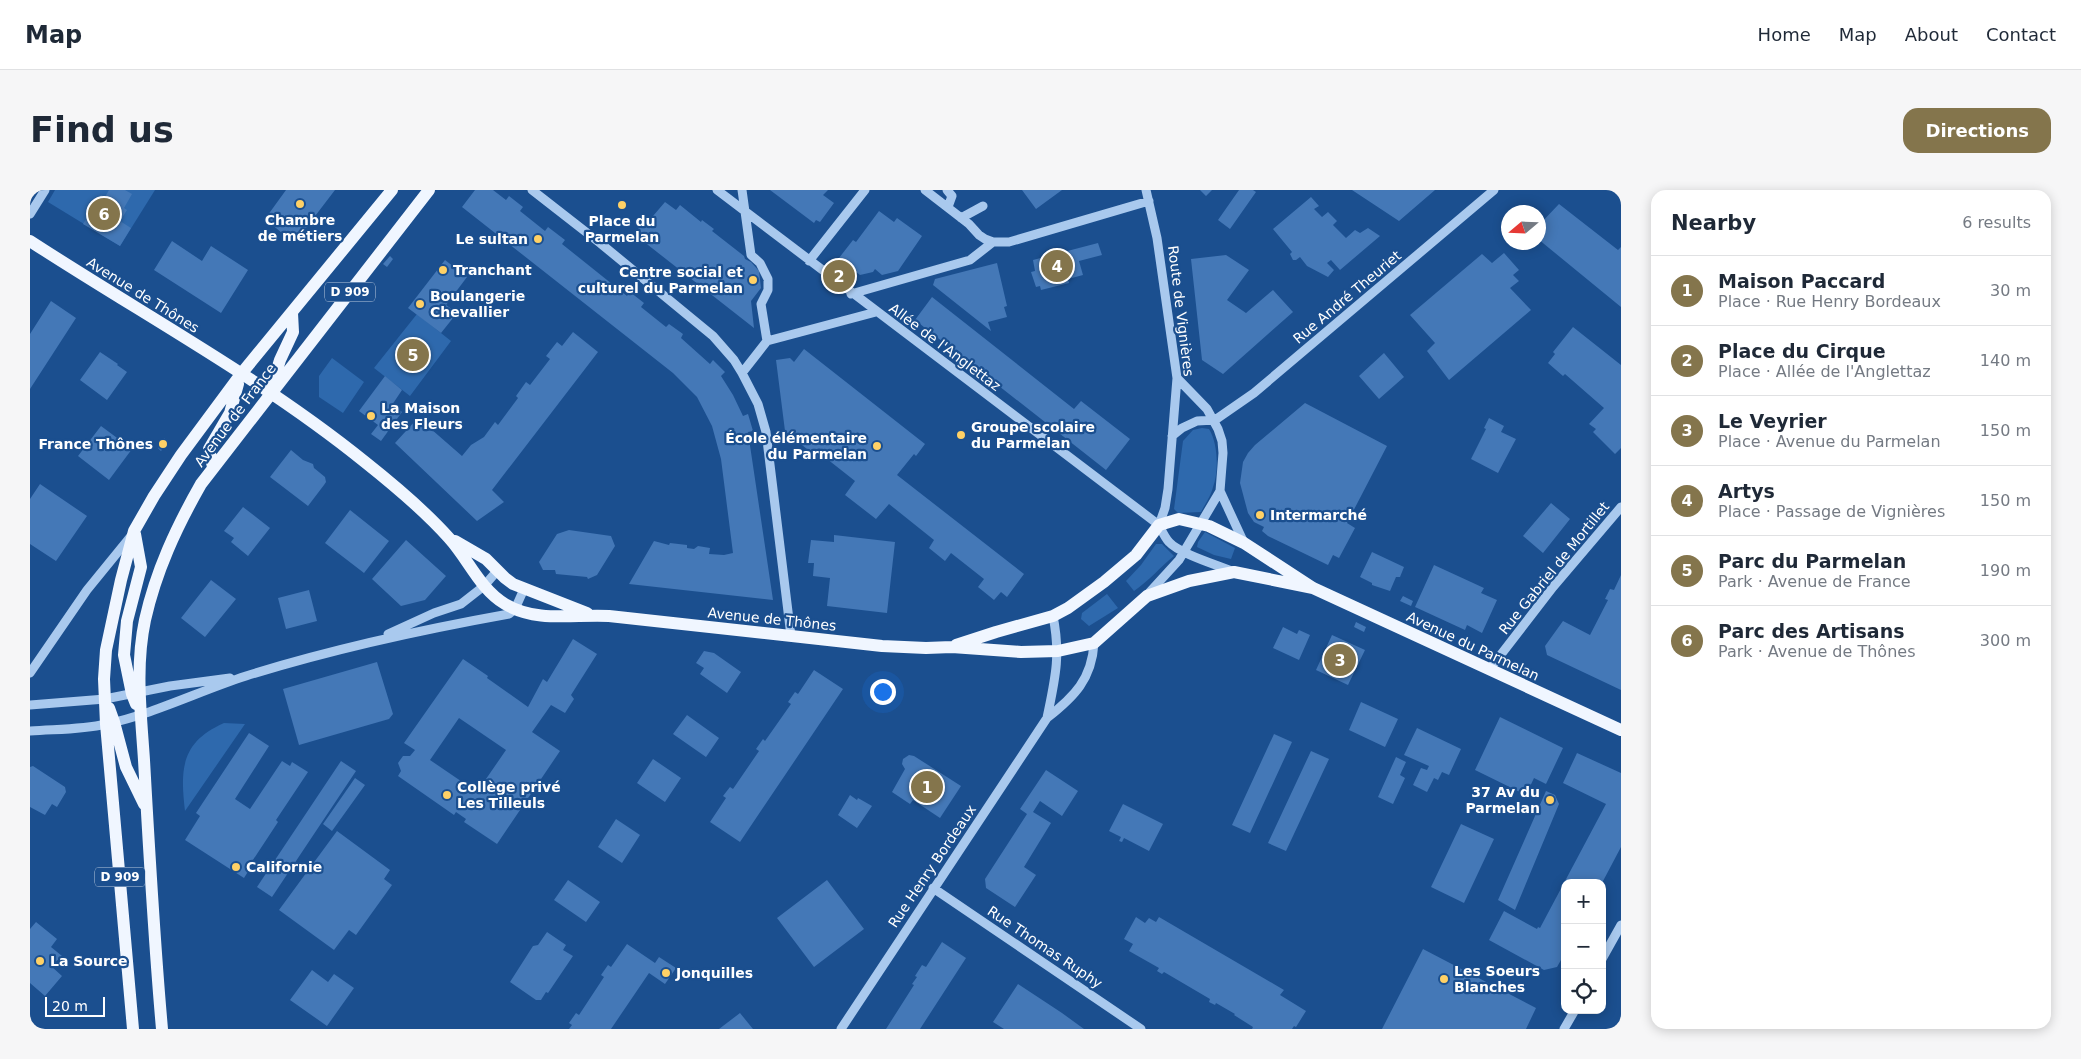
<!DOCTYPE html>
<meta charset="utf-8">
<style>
:root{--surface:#fff;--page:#f6f6f7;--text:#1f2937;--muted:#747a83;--line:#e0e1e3;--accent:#84754c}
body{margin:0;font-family:"DejaVu Sans",sans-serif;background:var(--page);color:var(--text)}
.controls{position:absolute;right:15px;bottom:15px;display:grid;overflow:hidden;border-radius:10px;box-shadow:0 2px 12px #0003}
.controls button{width:45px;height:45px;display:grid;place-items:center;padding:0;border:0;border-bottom:1px solid var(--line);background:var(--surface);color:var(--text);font:25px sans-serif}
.compass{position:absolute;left:1471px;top:15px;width:45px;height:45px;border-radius:50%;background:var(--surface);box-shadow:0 2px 12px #0003;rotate:251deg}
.scale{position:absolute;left:15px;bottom:12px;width:60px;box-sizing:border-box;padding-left:5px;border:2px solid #fff;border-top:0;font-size:14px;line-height:18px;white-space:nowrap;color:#fff;-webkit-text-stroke:4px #1b4f8f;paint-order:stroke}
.you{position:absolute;left:852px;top:501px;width:18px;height:18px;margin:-12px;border:4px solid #fff;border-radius:50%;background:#1a73e8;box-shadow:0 0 0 8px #1a73e833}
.badge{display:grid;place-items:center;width:32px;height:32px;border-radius:50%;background:var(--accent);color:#fff;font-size:16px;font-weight:700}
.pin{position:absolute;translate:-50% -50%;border:2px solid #fff;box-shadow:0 1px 5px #0006}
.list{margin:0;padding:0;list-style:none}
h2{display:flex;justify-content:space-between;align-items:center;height:65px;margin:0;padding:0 20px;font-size:21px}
h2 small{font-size:16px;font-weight:400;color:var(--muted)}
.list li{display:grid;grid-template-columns:32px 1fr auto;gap:15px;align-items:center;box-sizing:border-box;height:70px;padding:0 20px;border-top:1px solid var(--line)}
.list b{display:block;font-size:19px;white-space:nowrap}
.list p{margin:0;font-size:16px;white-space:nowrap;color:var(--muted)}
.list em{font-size:16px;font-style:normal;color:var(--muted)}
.icon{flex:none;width:28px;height:28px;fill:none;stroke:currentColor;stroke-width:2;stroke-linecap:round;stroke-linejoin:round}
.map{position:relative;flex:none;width:1591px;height:839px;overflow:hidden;border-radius:15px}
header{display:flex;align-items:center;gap:30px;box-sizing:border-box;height:70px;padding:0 25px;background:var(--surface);border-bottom:1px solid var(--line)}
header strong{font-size:24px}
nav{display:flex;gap:28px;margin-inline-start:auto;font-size:18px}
.intro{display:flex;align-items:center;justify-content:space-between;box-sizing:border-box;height:120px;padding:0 30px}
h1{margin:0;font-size:35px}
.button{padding:12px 22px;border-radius:15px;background:var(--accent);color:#fff;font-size:18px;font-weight:700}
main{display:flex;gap:30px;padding:0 30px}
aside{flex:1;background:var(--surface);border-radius:15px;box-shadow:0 2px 12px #0003}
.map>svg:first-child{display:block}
.green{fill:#2e69ad}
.building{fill:#4478b7;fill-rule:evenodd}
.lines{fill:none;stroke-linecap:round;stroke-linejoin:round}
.minor{stroke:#a9c9ee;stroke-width:9}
.major{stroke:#f0f6ff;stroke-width:12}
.poi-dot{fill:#ffd166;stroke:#1b4f8f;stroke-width:2}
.labels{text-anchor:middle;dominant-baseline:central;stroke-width:4.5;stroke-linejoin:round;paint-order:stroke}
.shield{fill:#1b4f8f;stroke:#bbcadd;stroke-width:1}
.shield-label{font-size:12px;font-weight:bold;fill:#fff}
.poi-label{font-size:14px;font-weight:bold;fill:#fff;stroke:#1b4f8f;text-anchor:start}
.street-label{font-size:14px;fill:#fff;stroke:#1b4f8f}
</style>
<header>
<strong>Map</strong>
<nav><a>Home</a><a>Map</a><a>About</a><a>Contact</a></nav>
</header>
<div class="intro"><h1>Find us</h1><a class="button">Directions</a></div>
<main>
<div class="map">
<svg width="1591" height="839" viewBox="0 0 1591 839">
<rect width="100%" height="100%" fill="#1b4f8f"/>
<!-- green -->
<path class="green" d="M25,0H125L90,56L18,12Z
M387,124L421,151L380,206L344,178Z
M302,168L334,192L313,223L289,207V186Z
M1172,238L1179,239C1188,253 1189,281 1183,297C1181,306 1175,314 1171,322L1148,323L1144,319L1153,251L1163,240Z
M1175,342L1205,358L1201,369L1184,365L1167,357L1168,352Z
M1126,354H1132L1144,366C1130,377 1119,391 1104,401L1096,391L1111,375Z
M1077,404L1088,418L1059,436L1051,429L1052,423Z
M194,533L215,534L155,621C150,579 151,552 194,533Z"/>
<!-- building -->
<path class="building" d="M79,0H95L102,4L94,18L97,20L90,31L101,38L90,56L53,34L71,5L75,7Z
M256,0H305L266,51L263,52L235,29Z
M445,0H463L476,10L479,6L493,17L490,21L515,41L518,37L535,50L532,54L597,106L600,102L614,113L611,117L636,137L639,134L653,144L651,148L680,174L683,170L695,182L691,186L703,205L713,226L718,224L723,241L718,242L743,410L599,394L624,351L639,355L640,353L657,355V358L664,359L668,356L680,358L679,364L694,365L703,363L691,269L682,236L667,207L643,183L432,17Z
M740,0H798L793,5L804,13L790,32L786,30L784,33Z
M992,0H1032L1006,19Z
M1170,0H1182L1176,6Z
M1209,0H1223L1226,2L1200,39L1188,30Z
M1322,0H1405L1369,31Z
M1281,7L1289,16L1284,19L1292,27L1298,22L1307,31L1303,35L1316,48L1325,40L1330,43L1338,38L1350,46L1310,80L1301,70L1297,73L1304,80L1298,87L1277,76L1270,67L1266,70H1263L1260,64L1262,62L1243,39Z
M635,12L646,20L650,15L671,32L672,30L684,39L682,41L714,66L715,69L721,72L729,81L731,98L721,111L724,138L604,44L616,29L623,26Z
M1529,14L1588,60L1591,57V117L1508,49V36Z
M849,21L864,32L867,28L892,46L868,81L852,85L845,79L843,82L830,85L809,68L823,50L826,52Z
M142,51L172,71L181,56L218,80L191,123L124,80Z
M1068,53L1072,65L1049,71L1053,85L1038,89L1039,93L1011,100L1010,96L1006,97L1001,82L1005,81L1003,70Z
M1474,63L1489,80L1483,85L1489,91L1480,98L1501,120L1419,190L1397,161L1405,153L1380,125L1452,64L1462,73Z
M1196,65L1219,80L1197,110L1216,123L1243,100L1263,122L1193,184L1172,170L1161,69Z
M360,66L363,69L357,77L353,74Z
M415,70L437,87L416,115L427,123L411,143L378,118Z
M967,73L977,116L974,117L977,127L958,132L961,141L903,95L905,89Z
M902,107L1044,219L1051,211L1100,249L1076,280L885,130Z
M21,111L46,128L0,199V144Z
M1543,137L1591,175V258L1585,264L1563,242L1566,239L1559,234L1574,218L1535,184L1533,186L1518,173L1525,164L1523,162Z
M543,142L568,162L462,300L474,312L447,331L365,253L386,230L399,241L401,239L432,266L441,255L454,247L465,232L468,235L488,208L486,206L496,192L500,195L520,169L516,166L527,152L532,156Z
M774,159L895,254L886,266L884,264L867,285L994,384L977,407L971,402L964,410L948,397L954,389L921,363L915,371L899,358L904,350L859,314L846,329L815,305L825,291L792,265L789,269L755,241L746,170L760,168L764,172Z
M70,162L88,174L87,175L97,182L77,210L50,190Z
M1354,163L1374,187L1349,209L1329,186Z
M355,186L372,200L362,215L372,222L351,251L341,244L348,235L329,221Z
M1275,213L1357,256L1317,333L1325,338L1309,368L1303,365L1298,375L1238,346L1232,341L1234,337L1224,332L1218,323L1210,293L1213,272L1218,263L1225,255Z
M1459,228L1474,236L1471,242L1486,249L1468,283L1441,269L1456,239L1454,238Z
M71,236L102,259L79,290L48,266Z
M134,248L138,251L131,261L128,258Z
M261,260L273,270L283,274L284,278L295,287L296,292L294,295L278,316L240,287Z
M10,294L57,326L26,371L0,354V309Z
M1521,313L1540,329L1513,363L1493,346Z
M213,317L240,338L218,366L201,352L204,348L194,341Z
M320,320L359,351L334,383L295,353Z
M539,340L581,346L585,356L567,385L558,389L557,387L526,384L525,380H513L509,372L527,344Z
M804,345L865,352L857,423L797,416L800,388L783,386L784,373H778L781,350L804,352Z
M376,350L416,386L395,410L371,416L342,389Z
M1342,362L1374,377L1370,387H1366L1360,401L1342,395V393L1330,387Z
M1404,375L1454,398L1451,403L1467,410L1452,443L1437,435L1435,440L1385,417Z
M1591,385V500L1517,465L1515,456L1533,431L1560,445L1578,410L1575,409L1580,399L1584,400Z
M181,390L206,409L175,447L151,428Z
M279,400L287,431L256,439L248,408Z
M1373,406L1383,411L1381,416L1370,411Z
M1326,432L1336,437L1334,442L1324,437Z
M1253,437L1267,444L1269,440L1280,445L1269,470L1243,458Z
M1302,445L1335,460L1318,495L1286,480Z
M543,449L567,464L541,505L544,509L535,523L521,515L502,542L530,561L467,654L434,632L436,629L426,622L424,625L368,586L371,581L368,573L373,566H380L385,560L374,553L433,469L458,486L457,488L498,517L513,489L517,492ZM429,528L476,560L447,602L400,570Z
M674,461L684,463L711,482L697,503L670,484L674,478L666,473Z
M347,472L363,524L359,529L269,555L253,499Z
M784,480L813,499L710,652L680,632L696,608L693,606L700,597L703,599L729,561L726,559L733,549L735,551L761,514L758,512L765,502L768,504Z
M1331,512L1368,529L1355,557L1319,540Z
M657,525L689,548L676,567L643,544Z
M1470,527L1533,558L1516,594L1504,588L1496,605L1445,580Z
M1387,538L1431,559L1419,585L1412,582L1408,590L1404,588L1397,602L1383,595L1391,578L1397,580L1399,576L1374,565Z
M219,543L239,556L205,609L220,619L252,571L260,576L262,572L278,582L246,630L248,632L217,679L219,680L214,688L155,650L170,626L166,623Z
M1244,544L1262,552L1220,643L1202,635Z
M1281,561L1299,569L1256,661L1238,653Z
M1547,563L1591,583V657L1572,693H1535V763L1527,777L1514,780L1459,750L1474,721L1507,739L1508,737L1510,738L1576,614L1533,593Z
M879,565L884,566L931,596L910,628L883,610L880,614L862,602L875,579L872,574L873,569Z
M1366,567L1376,572L1370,585L1375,588L1363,614L1348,607Z
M623,569L651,588L635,612L607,593Z
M311,571L326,581L242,707L227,697Z
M3,576L35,597L36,602L27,617L22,614L15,625L0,617V577Z
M1016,580L1048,601L1032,626L1010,611L1003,622L1021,633L994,677L1006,685L985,717L956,698L955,689L997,624L990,619Z
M325,588L335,595L302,641L293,634Z
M1516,601L1525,605L1529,614L1485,720L1468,710Z
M820,605L827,610L828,608L842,616L827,638L808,625Z
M1093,614L1133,634L1119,661L1094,648L1092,652L1089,651L1091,647L1079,641Z
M586,629L610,645L592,673L568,657Z
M1431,634L1464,649L1434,713L1401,697Z
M307,641L360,680L354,689L362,695L326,745L319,740L304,760L249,720Z
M538,690L570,712L556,732L524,710Z
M797,690L834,739L784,777L747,728Z
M1106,727L1115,733L1119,728L1126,732L1129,727L1254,800L1250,805L1276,821L1266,837L1264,836L1262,839H1222L1223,837L1204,825L1205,824L1186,813L1185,815L1179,812L1180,809L1134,782L1132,784L1127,781L1129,778L1099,761L1103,754L1094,749Z
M6,732L27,749L21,757L32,766L21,776L32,786L15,806L0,793V739Z
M517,742L536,755L533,760L543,766L518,803L516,802L511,810H506L480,792L503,756L508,755Z
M912,752L936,768L890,839H856L884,795L882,794L887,787L885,786L892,775L896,777Z
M597,754L625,773L629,767L646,778L635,794L619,783L581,839H539L542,835L539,833L546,823L549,825L574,787L571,785L578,775L581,777Z
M1393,759L1506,818L1496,839H1352Z
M282,780L298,792L304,784L324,798L297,836L260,810Z
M988,794L1032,823L1054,839H974L963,832Z
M710,823L723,839H689Z"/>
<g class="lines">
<!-- minor -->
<path class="minor" d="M502,0L570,53L683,146L704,170L712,183L728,214L736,242L761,446
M687,0L1129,335C1132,341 1135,348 1139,352C1150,364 1188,375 1204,382
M712,0L721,65L730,73L738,89V100L731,114L737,151
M895,0L939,34L949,45L955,49L963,52H979L1119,11
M917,0L922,6L918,17
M1116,0L1127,48L1147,188L1138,299L1135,318L1129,335
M0,24L15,0
M931,28L953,16
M779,71L835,0
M821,104L940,70L963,52
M712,183L737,151L846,122
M1142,246L1152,238L1167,231L1185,230L1224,203L1464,0
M1190,301L1214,353
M1117,405L1149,370L1190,301L1193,263L1192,251L1188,239L1177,219L1147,188
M358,444L404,423L431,414L454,396L467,381
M1459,480L1523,397L1591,317
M0,483L57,400L101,346
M0,515L75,509L140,496L200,488
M1017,528C1025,489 1031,466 1023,426
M0,541C25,539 51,540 76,534C124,524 169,501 216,486C302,459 390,440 479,424L485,419L494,399
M903,698L1111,839
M1572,769L1591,735
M811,839L1017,528C1044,507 1062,489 1064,453
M1534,839L1545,820"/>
<!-- major -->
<path class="major" d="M0,51C112,124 231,188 335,272C364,295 394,320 419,348C439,370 449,398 475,414C507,433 544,424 579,426L852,456L896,458L922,457L991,462L1028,461L1064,453L1117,406L1159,391L1204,382L1283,398
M242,196L250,170L263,142L262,123
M183,277L179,259L200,223L208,194
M105,344L111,377L97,431L94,465L102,504L106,514
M425,351L456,369L475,388L483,394L557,423
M926,455L966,442L1023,426L1038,418L1074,392L1106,365L1129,335L1149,329L1179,336L1214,353L1283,398L1591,540
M79,518L84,532L96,577L114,614
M103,839L76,534L74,489L76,460L91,390L104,341L124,306L151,265L211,184L362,0
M132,839C124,749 119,660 114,570C111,524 105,477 115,430C126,381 146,338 171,294L399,0"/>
</g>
<!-- markers -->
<g class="poi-dot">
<circle cx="270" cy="14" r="5"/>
<circle cx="592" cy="15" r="5"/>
<circle cx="508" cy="49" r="5"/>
<circle cx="413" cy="80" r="5"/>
<circle cx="723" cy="90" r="5"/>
<circle cx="390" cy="114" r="5"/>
<circle cx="341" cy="226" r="5"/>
<circle cx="931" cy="245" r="5"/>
<circle cx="133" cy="254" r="5"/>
<circle cx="847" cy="256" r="5"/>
<circle cx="1230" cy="325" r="5"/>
<circle cx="417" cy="605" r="5"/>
<circle cx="1520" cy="610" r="5"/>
<circle cx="206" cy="677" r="5"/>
<circle cx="10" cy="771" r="5"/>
<circle cx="636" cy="783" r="5"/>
<circle cx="1414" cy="789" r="5"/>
</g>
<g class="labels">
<!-- shield labels -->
<g class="shield">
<rect x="295" y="92.5" width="50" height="19" rx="4"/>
<rect x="65" y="677.5" width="50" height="19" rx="4"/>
</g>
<g class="shield-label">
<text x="320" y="102">D 909</text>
<text x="90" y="687">D 909</text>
</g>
<!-- poi labels -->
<g class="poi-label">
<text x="270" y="30" text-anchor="middle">Chambre<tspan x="270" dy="16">de métiers</tspan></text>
<text x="592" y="31" text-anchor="middle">Place du<tspan x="592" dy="16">Parmelan</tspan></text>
<text x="498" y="49" text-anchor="end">Le sultan</text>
<text x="423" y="80">Tranchant</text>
<text x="713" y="82" text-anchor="end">Centre social et<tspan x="713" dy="16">culturel du Parmelan</tspan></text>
<text x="400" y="106">Boulangerie<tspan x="400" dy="16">Chevallier</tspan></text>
<text x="351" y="218">La Maison<tspan x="351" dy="16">des Fleurs</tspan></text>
<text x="941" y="237">Groupe scolaire<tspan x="941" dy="16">du Parmelan</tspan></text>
<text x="837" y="248" text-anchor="end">École élémentaire<tspan x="837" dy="16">du Parmelan</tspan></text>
<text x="123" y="254" text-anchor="end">France Thônes</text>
<text x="1240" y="325">Intermarché</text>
<text x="427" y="597">Collège privé<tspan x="427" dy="16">Les Tilleuls</tspan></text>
<text x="1510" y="602" text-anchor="end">37 Av du<tspan x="1510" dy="16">Parmelan</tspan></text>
<text x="216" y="677">Californie</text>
<text x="20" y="771">La Source</text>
<text x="1424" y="781">Les Soeurs<tspan x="1424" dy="16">Blanches</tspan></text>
<text x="646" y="783">Jonquilles</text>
</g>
<!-- street labels -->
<g class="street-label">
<text transform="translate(113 105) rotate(32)">Avenue de Thônes</text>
<text transform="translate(1317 107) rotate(-40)">Rue André Theuriet</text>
<text transform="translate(1151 121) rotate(83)">Route de Vignières</text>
<text transform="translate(915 157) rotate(37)">Allée de l'Anglettaz</text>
<text transform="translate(205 225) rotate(-53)">Avenue de France</text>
<text transform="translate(1524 378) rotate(-51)">Rue Gabriel de Mortillet</text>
<text transform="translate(742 429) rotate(6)">Avenue de Thônes</text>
<text transform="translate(1443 456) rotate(25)">Avenue du Parmelan</text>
<text transform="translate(902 676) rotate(-56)">Rue Henry Bordeaux</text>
<text transform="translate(1015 757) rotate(34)">Rue Thomas Ruphy</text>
</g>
</g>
</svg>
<div class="controls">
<button>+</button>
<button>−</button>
<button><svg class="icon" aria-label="locate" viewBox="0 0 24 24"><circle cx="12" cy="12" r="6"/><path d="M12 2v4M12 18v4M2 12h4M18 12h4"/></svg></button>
</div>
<svg class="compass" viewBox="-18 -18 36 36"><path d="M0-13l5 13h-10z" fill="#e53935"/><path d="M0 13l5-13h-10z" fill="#747a83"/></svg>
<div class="scale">20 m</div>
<div class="you"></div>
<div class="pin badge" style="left:897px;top:597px">1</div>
<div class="pin badge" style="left:809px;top:86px">2</div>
<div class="pin badge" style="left:1310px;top:470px">3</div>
<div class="pin badge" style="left:1027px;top:76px">4</div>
<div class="pin badge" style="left:383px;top:165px">5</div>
<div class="pin badge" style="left:74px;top:24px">6</div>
</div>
<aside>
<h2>Nearby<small>6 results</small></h2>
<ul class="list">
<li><span class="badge">1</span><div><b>Maison Paccard</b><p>Place · Rue Henry Bordeaux</p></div><em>30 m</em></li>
<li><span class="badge">2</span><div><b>Place du Cirque</b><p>Place · Allée de l'Anglettaz</p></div><em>140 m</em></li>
<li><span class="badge">3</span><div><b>Le Veyrier</b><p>Place · Avenue du Parmelan</p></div><em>150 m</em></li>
<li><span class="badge">4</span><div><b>Artys</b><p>Place · Passage de Vignières</p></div><em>150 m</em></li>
<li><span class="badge">5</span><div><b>Parc du Parmelan</b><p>Park · Avenue de France</p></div><em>190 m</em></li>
<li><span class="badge">6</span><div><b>Parc des Artisans</b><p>Park · Avenue de Thônes</p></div><em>300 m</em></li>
</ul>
</aside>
</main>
